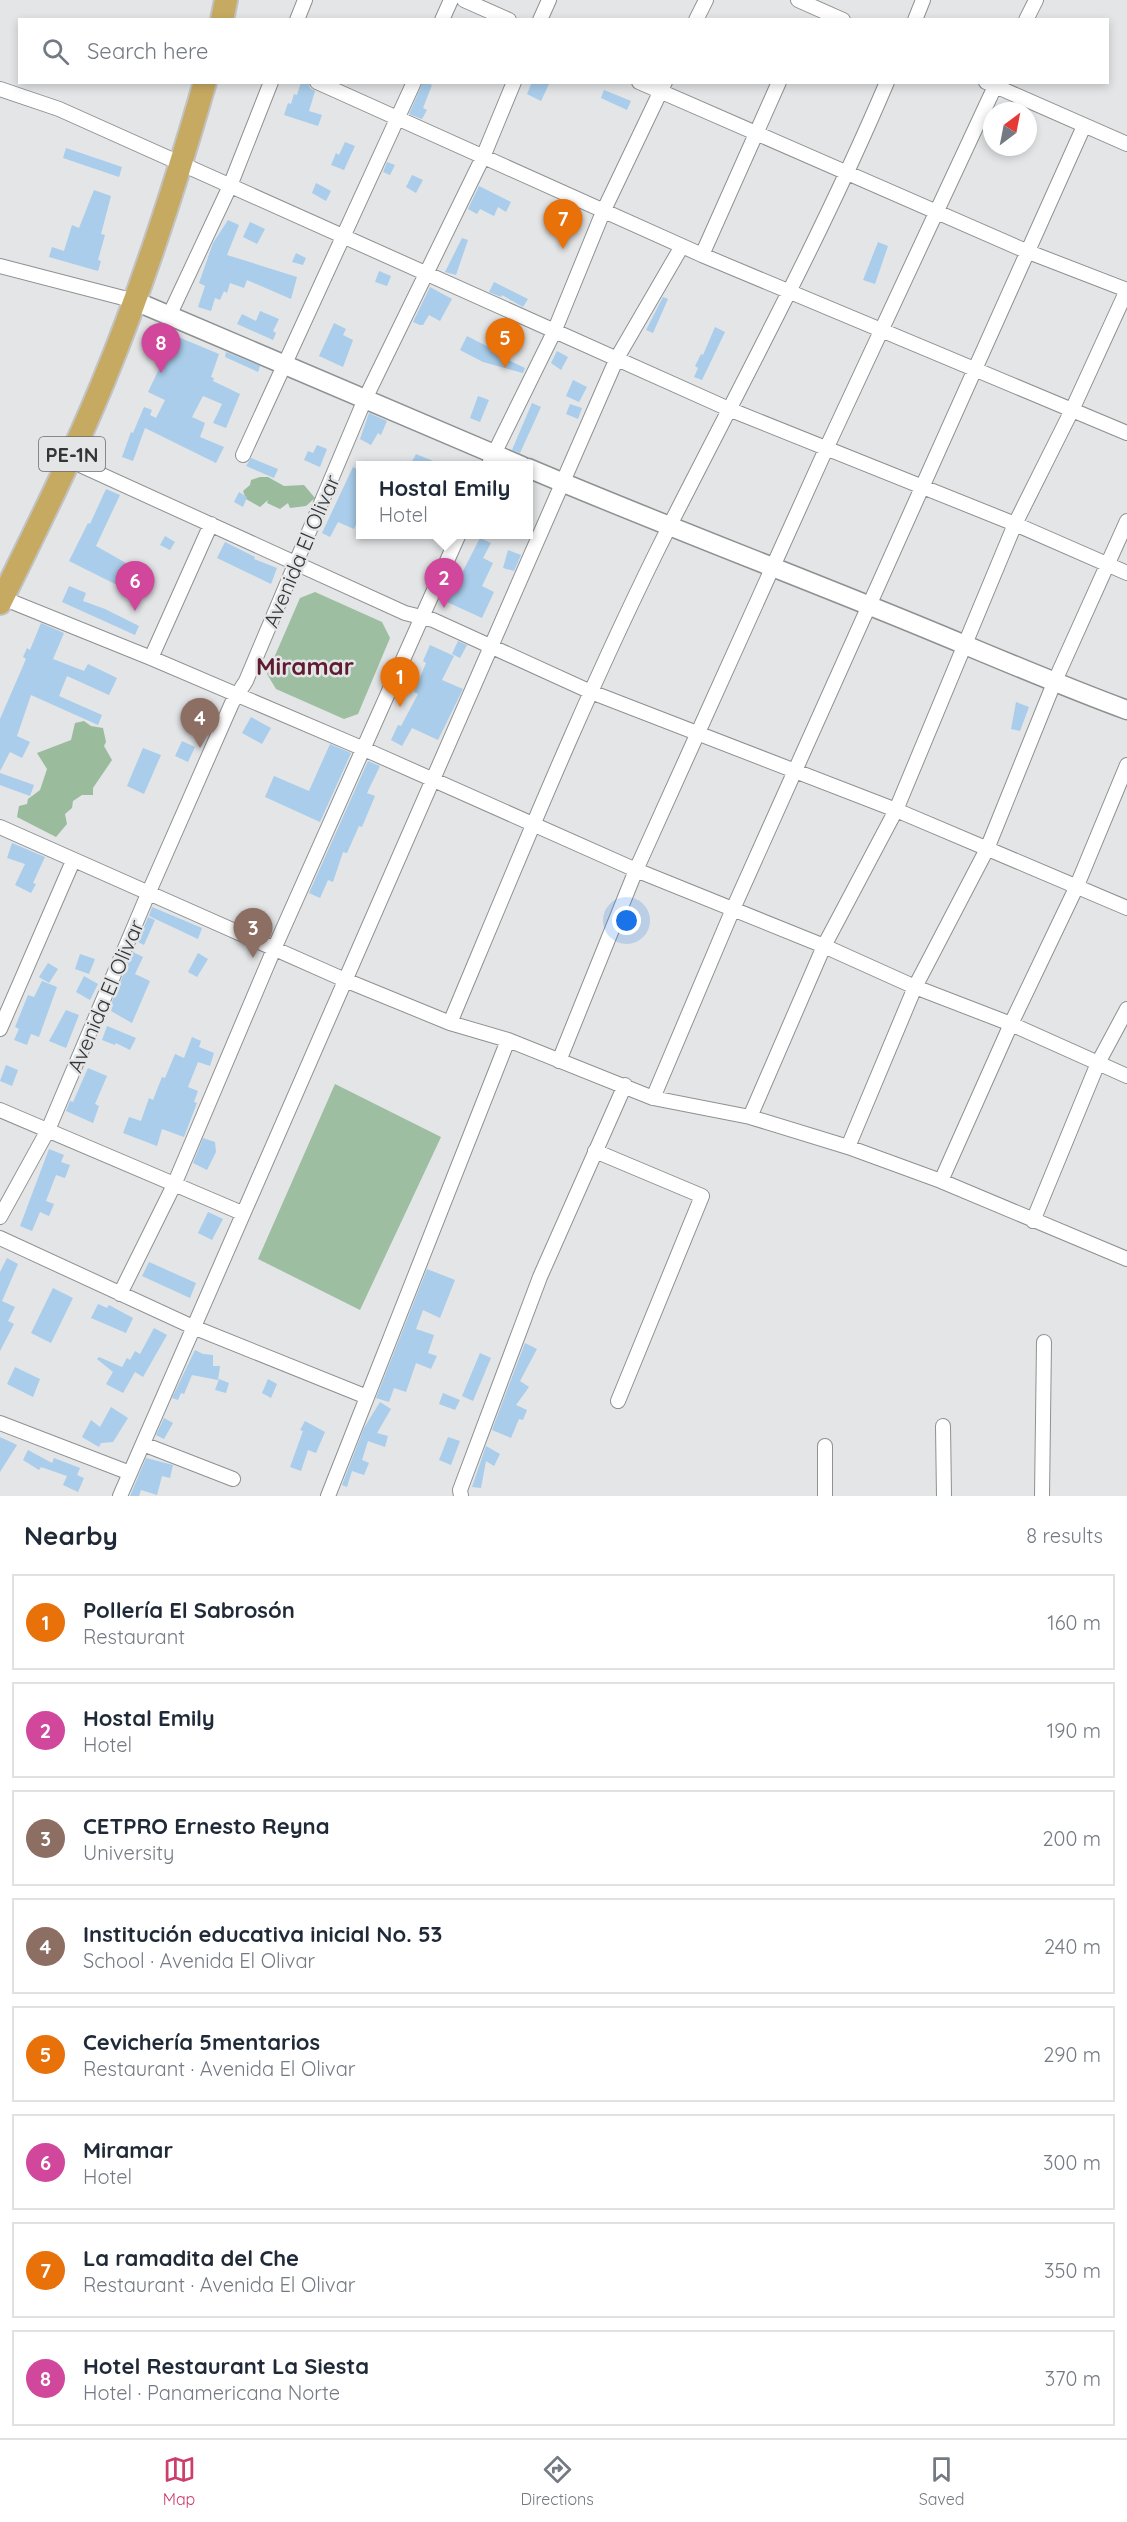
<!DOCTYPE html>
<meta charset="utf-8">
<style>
:root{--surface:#fff;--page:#f2f2f3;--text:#1f2937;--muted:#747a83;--line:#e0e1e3;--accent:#cc3e6b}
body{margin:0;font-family:Quicksand,sans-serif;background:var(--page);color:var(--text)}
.compass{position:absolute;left:983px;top:102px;width:54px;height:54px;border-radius:50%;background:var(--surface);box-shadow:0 3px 9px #0003;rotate:32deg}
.you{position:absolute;left:627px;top:921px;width:21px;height:21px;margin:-15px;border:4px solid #fff;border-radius:50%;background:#1a73e8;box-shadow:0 0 0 9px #1a73e833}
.badge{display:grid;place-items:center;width:39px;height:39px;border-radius:50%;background:var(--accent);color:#fff;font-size:20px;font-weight:700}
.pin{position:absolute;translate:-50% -50px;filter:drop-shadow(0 2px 3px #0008)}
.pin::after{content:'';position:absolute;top:32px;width:21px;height:18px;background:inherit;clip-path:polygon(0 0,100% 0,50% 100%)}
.popup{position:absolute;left:356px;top:461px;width:177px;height:78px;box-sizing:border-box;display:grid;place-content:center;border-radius:0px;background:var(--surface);filter:drop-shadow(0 2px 4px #0005);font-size:20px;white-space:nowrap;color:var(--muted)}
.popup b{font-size:22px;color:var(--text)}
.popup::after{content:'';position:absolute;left:50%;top:100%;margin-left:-12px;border:12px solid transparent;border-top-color:var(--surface)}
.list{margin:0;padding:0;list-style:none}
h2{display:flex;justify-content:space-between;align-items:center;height:78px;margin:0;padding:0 24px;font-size:26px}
h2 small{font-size:20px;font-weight:400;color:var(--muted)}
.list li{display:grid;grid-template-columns:39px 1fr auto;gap:18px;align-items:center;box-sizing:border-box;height:96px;margin:0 12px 12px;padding:0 12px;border:2px solid var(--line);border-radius:0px}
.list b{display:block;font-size:22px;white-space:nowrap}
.list p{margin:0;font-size:20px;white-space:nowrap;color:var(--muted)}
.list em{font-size:20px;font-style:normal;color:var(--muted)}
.icon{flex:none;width:33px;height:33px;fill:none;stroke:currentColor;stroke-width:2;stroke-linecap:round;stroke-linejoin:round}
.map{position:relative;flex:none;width:1127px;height:1496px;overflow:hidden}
.search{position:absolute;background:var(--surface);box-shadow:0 3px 9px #0003;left:18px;right:18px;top:18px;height:66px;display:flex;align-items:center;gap:15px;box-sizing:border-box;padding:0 21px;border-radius:0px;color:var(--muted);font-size:22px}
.sheet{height:942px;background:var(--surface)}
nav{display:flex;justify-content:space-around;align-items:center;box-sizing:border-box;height:84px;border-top:2px solid var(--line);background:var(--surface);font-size:16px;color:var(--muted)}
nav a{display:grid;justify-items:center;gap:3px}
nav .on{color:var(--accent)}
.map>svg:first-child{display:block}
.green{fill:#9dbea0}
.forest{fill:#9abc9d}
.building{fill:#a9cdea}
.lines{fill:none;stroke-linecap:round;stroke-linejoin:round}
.minor-casing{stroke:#8e9192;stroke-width:16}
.tertiary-casing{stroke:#8e9192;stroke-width:21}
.trunk-casing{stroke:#c2c2c3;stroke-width:26}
.minor{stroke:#fff;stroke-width:14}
.tertiary{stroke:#fff;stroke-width:18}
.trunk{stroke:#c7aa62;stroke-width:22}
.labels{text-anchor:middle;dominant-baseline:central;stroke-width:5;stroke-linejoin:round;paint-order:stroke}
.shield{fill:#e3e5e7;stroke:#686a6b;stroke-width:1.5}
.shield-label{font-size:20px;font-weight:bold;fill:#343536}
.street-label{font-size:21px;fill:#343536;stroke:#e3e5e7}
.quarter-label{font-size:24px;font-weight:bold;fill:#5f1b30;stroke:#e3e5e7}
</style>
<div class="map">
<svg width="1127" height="1496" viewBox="0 0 1127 1496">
<rect width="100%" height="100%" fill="#e3e5e7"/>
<!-- green -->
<path class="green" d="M315,592L382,622L390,638L358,714L344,719L276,689L267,674L300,598Z
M335,1084L441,1137L360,1310L258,1259Z"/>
<!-- forest -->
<path class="forest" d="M260,477H268L284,486L304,485L315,498L306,506L290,508L288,503L280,509L267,503L268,500L260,507L246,499L243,491L250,485L251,480Z
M84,721L91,726L103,728L106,742L104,746L112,760L93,788V795H82L73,801L72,808L65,814L67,824L56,837L17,817L19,806L27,804L28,799L40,790L47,769L37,753L71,740L75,723Z"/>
<!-- building -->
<path class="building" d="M301,82H308L310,88L315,91L309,111L322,115L318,126L284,115L288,103L291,104L294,94L297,95Z
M423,82L432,85L423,108L427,110L422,119L409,114Z
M532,82H550L541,101L527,94Z
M604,90L631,101L627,110L601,98Z
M345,142L355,146L344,170L331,165L336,153L339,155Z
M66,148L122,167L119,177L63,158Z
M387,162L395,165L390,175L383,172Z
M412,175L423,180L416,193L406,187Z
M316,183L331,191L326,201L312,193Z
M479,186L511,202L506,212L498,207L494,216L480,209L477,214L468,209Z
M94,190L111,196L101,234L105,235L98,260L101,261L98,271L49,257L52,247L64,251L72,225L79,228Z
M571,212L580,217L570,238L561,234Z
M228,220L239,225L227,255L297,277L291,299L247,280L244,288L230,283L227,293L224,291L220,300L215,298L211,311L198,307L205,286L199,283L213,243Z
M250,222L265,229L257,244L243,237Z
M462,238L468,240L456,275L445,272Z
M878,242L888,246L875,284L863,280Z
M296,253L306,258L303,265L292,262Z
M379,271L391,276L387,286L375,282Z
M494,282L528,299L523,307L502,295L501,297L489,292Z
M430,287L452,299L440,321L429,315L423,325H420L413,322Z
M663,297L668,299L653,333L646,330Z
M260,311L279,319L273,331L276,333L273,340L237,324L242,314L256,321Z
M334,323L346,329L343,335L353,340L343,367L319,356Z
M715,327L725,332L702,380L694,377L698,368L695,366L701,354L703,355Z
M171,334L219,354L211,377L214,378L213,381L240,394L226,428L213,423L222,404L203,396L192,417L205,423L200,437L224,447L216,463L145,428L133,461L122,457L131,432L133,433L144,407L152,410L150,415L156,418L165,400L148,392L160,367L156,365Z
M467,336L498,352L497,355L525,368L523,373L483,362L460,350Z
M557,351L568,357L561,370L551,363Z
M226,352L260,366L258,372L225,357Z
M573,380L587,387L579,402L566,396Z
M478,396L489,400L480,422L470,418Z
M532,403L541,407L520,453L512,450Z
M570,404L582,408L578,419L566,414Z
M369,413L387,421L381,435L378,433L371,445L360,439Z
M317,445L327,449L320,467L304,460L308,451L313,453Z
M416,454L443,465H410Z
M251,458L278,469L274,478L246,466Z
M353,467L360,471V516L354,529L338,522L330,537L322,533Z
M106,489L120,495L96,546L133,567L123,588L69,561L88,523L90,524Z
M239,492L247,497L243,507L234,502Z
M165,536L175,542L170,550L160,545Z
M480,538L491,543L483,558L493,563L482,586L494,592L482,618L447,602Z
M225,542L255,557L254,559L277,568L271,584L217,558Z
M508,550L521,555L514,571L503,568Z
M69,586L86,593L83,601L105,609L139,626L135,635L62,602Z
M41,623L64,633L53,659L84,671L88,664L117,678L109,695L67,676L59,696L102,715L98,725L31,695L17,736L30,742L22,758L10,752L0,771V719L26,659L23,657L27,648L30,650Z
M458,641L467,645L460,658L452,654Z
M430,645L454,656L442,680L463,689L438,740L412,728L402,746L391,740L398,725L401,726L418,694L414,692L426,663L423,661Z
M1016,702L1029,707L1020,731L1011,729Z
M251,717L271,728L262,744L242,733Z
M182,741L195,747L188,762L175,756Z
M330,744L351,753L320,822L265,797L274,776L309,791Z
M143,748L161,755L144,794L127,786Z
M368,761L380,766L367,793L375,796L362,827L359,826L347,853L343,852L333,882L328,880L320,898L309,893Z
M0,773L34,785L30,796L0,785Z
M12,843L45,857L33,883L36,884L31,893L15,885L25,864L7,858Z
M152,907L202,928L198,939L149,916Z
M148,917L155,920L144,945L138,942Z
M133,952L143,957L135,974L150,981L132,1023L111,1011L113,1005L111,1004Z
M198,953L208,959L197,977L188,972Z
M80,954L95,959L89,974L75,969Z
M48,963L58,969L49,983L39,977Z
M84,976L98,984L90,1000L76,992Z
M42,981L57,987L39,1037L31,1034L27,1045L14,1040L19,1029L15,1027L28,995L34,997Z
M66,1010L79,1015L66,1048L49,1041Z
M107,1026L136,1038L130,1050L116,1043L115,1045L102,1040Z
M192,1037L201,1041L199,1047L214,1053L210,1066L198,1062L188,1087L198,1091L194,1102L197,1103L184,1137L162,1129L157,1146L123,1133L129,1117L141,1121L149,1098L153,1100L162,1077L165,1078L175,1054L184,1058Z
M6,1065L18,1070L12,1086L0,1081Z
M88,1068L107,1076L95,1104L99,1106L93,1123L66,1111L70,1101L73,1102Z
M203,1138L215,1142L216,1152L207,1170L193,1163Z
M49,1149L64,1155L61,1162L70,1165L65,1178L56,1175L46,1201L54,1204L49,1216L40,1212L32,1231L20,1226Z
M208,1212L223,1219L212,1240L198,1233Z
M7,1258L18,1264L2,1301L15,1307L8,1321L14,1324L0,1351V1272Z
M149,1262L196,1283L190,1298L142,1276Z
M427,1269L455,1280L440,1318L423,1310L416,1329L434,1335L428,1353L437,1356L431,1369L416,1363L406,1392L394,1388L389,1402L376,1398Z
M53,1288L73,1298L51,1343L31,1333Z
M98,1304L107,1308L109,1305L133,1318L126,1333L91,1318Z
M154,1328L167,1335L143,1377L135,1372L123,1393L106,1384L113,1372L97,1359L99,1357L122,1367L127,1358L130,1360L135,1351L140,1354Z
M525,1343L537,1349L520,1381L529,1387L516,1405L527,1410L523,1420L519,1419L511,1438L492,1430Z
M195,1350L203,1354L213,1355V1366H220L218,1380L192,1375L184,1394L181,1393L178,1400L172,1398Z
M480,1353L491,1358L473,1401L462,1396Z
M15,1367L40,1379L33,1397L7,1384Z
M219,1379L229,1383L226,1393L215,1390Z
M268,1379L277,1384L271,1398L262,1393Z
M443,1393L460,1400L455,1410L439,1404Z
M380,1402L391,1409L377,1433L388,1436L385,1447L368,1441L362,1460L369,1463L364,1475L352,1471L347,1487L342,1485L364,1428Z
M111,1407L128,1418L113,1442L101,1443L99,1447L82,1437L91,1420L100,1427Z
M164,1418L173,1423L164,1439L156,1435Z
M305,1421L325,1432L316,1453L308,1450L301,1471L290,1467L303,1431L300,1430Z
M0,1437L17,1445L0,1472Z
M448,1437L460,1441L451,1465L439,1460Z
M486,1446L500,1454L494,1466L486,1461L481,1488L472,1487Z
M28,1450L52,1463L54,1458L80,1468L77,1475L84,1478L78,1492L63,1485L67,1476L41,1467L39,1470L23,1460Z
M146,1458L173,1465L170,1478L162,1476L157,1495L141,1490L139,1496H130Z"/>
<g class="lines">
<defs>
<path id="minor" d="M464,0L509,20
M798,0L843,20
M297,20L305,0
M442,20L451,0
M540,20L549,0
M696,20L706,0
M915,20L923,0
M1026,20L1036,0
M317,82L702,255L1127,433
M986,82L1127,144
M0,89L59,109L731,410L1015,524L1127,573
M702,255L779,82
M0,266L135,301
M169,316L230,186L271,82
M243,455L414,82
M69,460L405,613L433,620L591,692L896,810L1127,908
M488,466L554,332L603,212L665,82
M0,597L151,658L364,749L636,870L824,946L915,987L1011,1024L1127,1076
M151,658L211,524
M0,827L345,980L450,1023L508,1040L653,1098L750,1117L824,946L896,810L1015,524L1072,410L1127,290L1026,251L639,82
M450,1023C520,856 588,688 669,527C744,379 822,235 887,82
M0,1029L73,861
M559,1061L636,870L826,449L997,82
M653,1098L733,909L1084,126
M0,1110L242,1213
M750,1117L848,1147L941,1181L1127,1259
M848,1147L915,987L987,849L1054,683L1127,521
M595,1151L702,1196L618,1401
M941,1181L1011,1024L1076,888L1127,765
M0,1217L48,1130L148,894L232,703L246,681L365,399L483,157L514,82
M1033,1221L1098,1063L1127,1009
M0,1238L193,1327L367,1397
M120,1294L174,1185L274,949L459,534
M0,1423L130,1473
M943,1426L944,1496
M143,1444L233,1479
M825,1446V1496
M120,1496L617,358L682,246
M328,1496L508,1040
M461,1496L460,1490L540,1277L625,1085
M1042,1496L1044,1342"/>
<path id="tertiary" d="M135,301L522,466
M528,468C641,516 756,560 870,606C956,640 1040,678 1127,710"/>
<path id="trunk" d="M222,20L226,0
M0,603C36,530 73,456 104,380C144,283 176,183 205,82"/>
</defs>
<!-- minor casing -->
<use href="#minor" class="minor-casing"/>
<!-- tertiary casing -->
<use href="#tertiary" class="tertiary-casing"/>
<!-- trunk casing -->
<use href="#trunk" class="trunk-casing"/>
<!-- minor -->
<use href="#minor" class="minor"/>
<!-- tertiary -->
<use href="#tertiary" class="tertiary"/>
<!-- trunk -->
<use href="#trunk" class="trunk"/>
</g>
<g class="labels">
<!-- shield labels -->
<rect class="shield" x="39" y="437" width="66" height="34" rx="4.5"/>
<g class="shield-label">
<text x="72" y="454">PE-1N</text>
</g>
<!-- street labels -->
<g class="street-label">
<text transform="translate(301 551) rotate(-67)">Avenida El Olivar</text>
<text transform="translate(105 996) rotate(-67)">Avenida El Olivar</text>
</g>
<!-- quarter labels -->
<g class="quarter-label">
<text x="305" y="666">Miramar</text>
</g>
</g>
</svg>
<svg class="compass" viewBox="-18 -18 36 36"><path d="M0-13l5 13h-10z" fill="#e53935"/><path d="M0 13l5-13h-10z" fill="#747a83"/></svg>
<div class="you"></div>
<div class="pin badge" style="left:400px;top:707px;background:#e8710a">1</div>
<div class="pin badge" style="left:444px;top:608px;background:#d1479c">2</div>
<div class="popup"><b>Hostal Emily</b>Hotel</div>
<div class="pin badge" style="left:253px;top:958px;background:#8d6e63">3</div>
<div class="pin badge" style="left:200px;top:748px;background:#8d6e63">4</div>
<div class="pin badge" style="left:505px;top:368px;background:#e8710a">5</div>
<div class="pin badge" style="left:135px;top:611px;background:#d1479c">6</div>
<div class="pin badge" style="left:563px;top:249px;background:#e8710a">7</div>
<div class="pin badge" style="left:161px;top:373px;background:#d1479c">8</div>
<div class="search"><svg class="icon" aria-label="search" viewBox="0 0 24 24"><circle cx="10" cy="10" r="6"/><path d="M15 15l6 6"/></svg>Search here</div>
</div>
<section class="sheet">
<h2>Nearby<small>8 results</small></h2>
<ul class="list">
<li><span class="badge" style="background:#e8710a">1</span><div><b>Pollería El Sabrosón</b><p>Restaurant</p></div><em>160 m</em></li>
<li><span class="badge" style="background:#d1479c">2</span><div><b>Hostal Emily</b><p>Hotel</p></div><em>190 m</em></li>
<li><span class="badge" style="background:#8d6e63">3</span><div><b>CETPRO Ernesto Reyna</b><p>University</p></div><em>200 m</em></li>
<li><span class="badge" style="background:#8d6e63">4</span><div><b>Institución educativa inicial No. 53</b><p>School · Avenida El Olivar</p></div><em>240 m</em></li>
<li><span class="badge" style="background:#e8710a">5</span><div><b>Cevichería 5mentarios</b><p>Restaurant · Avenida El Olivar</p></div><em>290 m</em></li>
<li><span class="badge" style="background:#d1479c">6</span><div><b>Miramar</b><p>Hotel</p></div><em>300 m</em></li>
<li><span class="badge" style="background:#e8710a">7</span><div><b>La ramadita del Che</b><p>Restaurant · Avenida El Olivar</p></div><em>350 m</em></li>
<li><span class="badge" style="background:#d1479c">8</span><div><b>Hotel Restaurant La Siesta</b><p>Hotel · Panamericana Norte</p></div><em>370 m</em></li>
</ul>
</section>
<nav>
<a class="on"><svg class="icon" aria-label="map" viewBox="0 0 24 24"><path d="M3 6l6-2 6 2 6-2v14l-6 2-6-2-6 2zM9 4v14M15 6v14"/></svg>Map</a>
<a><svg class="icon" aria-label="directions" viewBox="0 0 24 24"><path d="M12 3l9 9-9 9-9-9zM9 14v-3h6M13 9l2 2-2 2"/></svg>Directions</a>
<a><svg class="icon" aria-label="saved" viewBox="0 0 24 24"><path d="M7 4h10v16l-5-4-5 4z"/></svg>Saved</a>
</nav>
